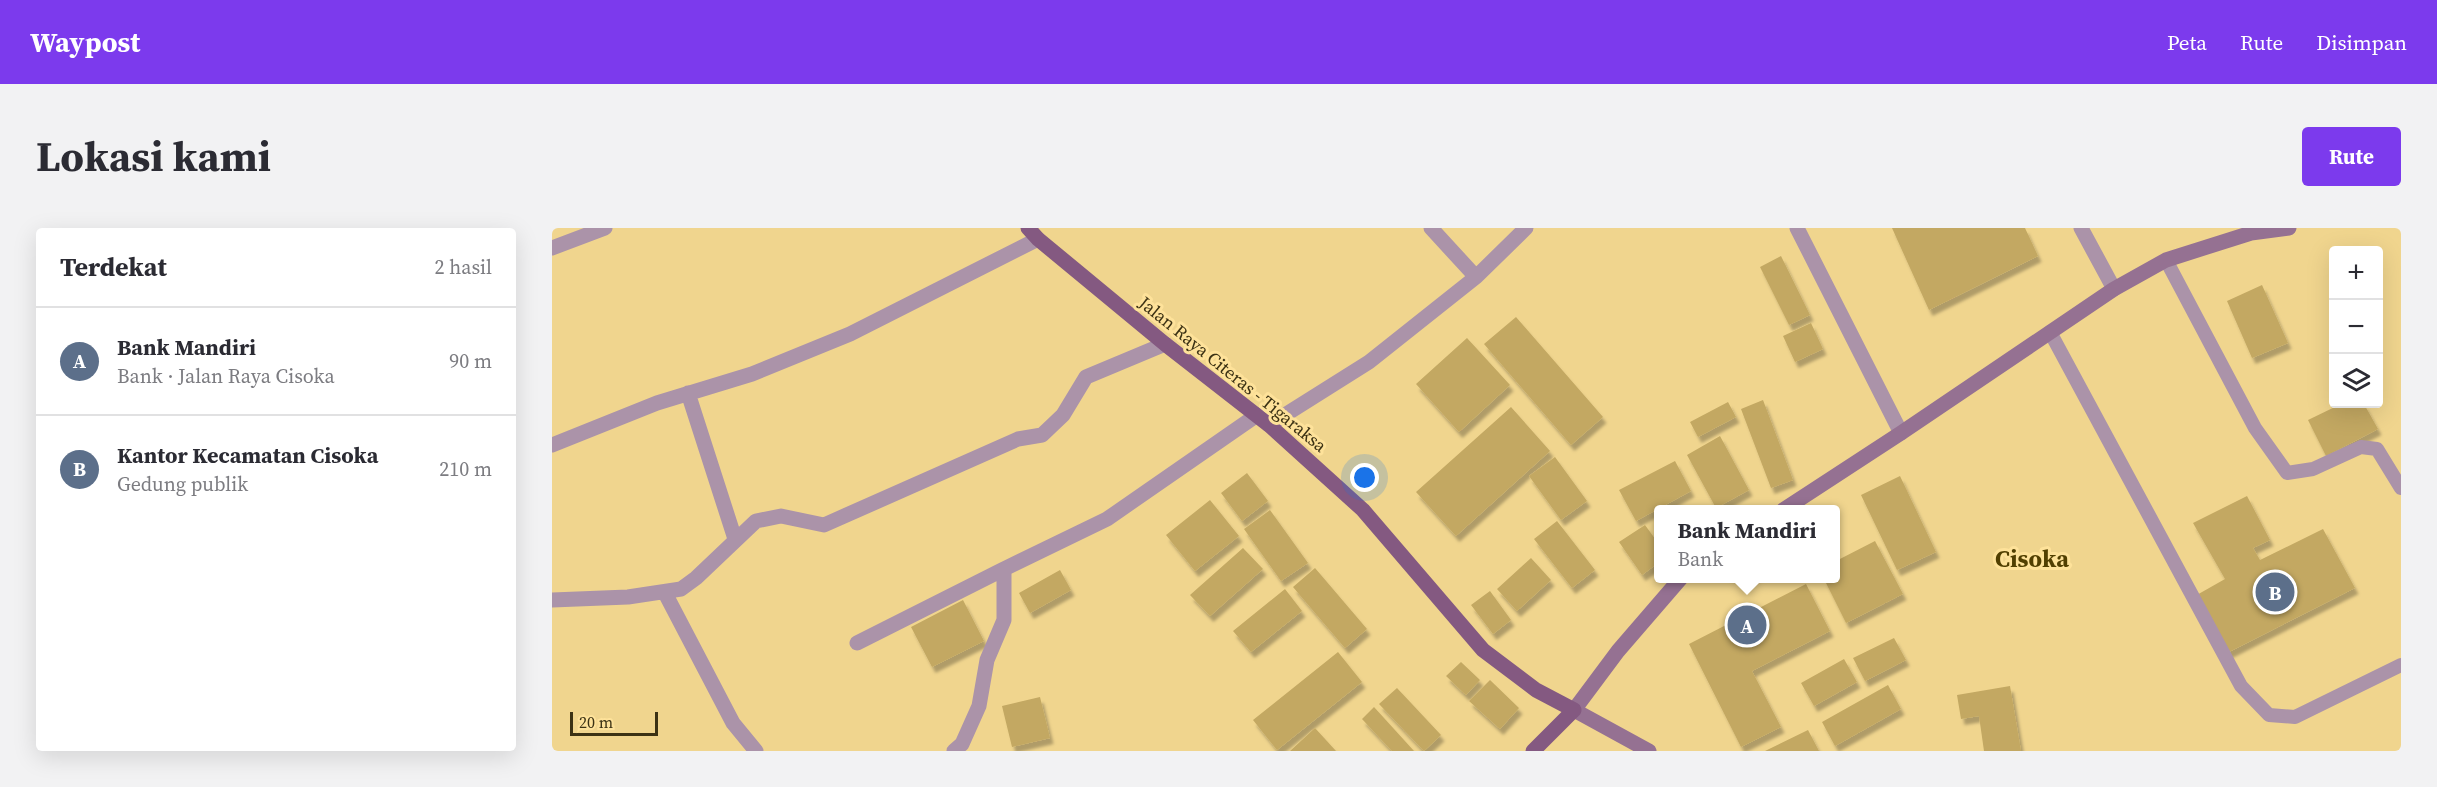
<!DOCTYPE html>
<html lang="id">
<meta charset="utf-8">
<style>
:root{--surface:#fff;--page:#f2f2f3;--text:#2b2b33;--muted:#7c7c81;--line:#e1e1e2;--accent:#7c3aed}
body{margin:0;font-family:"Source Serif 4",serif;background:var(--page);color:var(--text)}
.controls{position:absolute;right:18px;top:18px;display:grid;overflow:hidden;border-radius:6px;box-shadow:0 6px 24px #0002}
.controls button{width:54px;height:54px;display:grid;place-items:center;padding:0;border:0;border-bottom:2px solid var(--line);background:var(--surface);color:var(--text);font:30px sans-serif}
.scale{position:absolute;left:18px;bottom:15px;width:88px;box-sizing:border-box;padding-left:6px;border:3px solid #3c3214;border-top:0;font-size:16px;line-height:21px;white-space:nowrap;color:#3c3214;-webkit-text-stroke:4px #fee29a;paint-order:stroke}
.you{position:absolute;left:813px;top:250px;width:21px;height:21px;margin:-15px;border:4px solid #fff;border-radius:50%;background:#1a73e8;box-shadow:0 0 0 9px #1a73e833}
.badge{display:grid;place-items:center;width:39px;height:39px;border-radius:50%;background:var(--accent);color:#fff;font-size:20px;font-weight:700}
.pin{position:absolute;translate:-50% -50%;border:3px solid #fff;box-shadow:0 2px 6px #0006}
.popup{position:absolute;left:1102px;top:277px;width:186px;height:78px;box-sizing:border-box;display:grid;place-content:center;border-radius:6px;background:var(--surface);filter:drop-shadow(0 2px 4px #0005);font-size:20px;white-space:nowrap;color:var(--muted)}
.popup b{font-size:22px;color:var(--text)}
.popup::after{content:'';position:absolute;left:50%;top:100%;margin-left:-12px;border:12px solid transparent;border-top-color:var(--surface)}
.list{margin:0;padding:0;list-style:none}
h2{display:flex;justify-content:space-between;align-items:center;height:78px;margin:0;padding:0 24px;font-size:26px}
h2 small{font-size:20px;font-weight:400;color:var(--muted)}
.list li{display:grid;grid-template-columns:39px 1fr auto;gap:18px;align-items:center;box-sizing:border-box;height:108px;padding:0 24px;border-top:2px solid var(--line)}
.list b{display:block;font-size:22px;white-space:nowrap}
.list p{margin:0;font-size:20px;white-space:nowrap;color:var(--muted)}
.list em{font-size:20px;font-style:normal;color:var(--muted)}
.icon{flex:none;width:33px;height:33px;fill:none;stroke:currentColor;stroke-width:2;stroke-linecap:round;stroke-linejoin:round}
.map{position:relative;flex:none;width:1849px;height:523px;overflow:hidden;border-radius:6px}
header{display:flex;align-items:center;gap:36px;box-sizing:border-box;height:84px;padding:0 30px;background:var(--accent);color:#fff}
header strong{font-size:28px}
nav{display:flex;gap:33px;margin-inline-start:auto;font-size:21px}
.intro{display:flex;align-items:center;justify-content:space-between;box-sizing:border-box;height:144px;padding:0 36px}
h1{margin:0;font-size:42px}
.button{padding:15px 27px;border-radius:6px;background:var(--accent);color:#fff;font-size:21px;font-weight:700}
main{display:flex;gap:36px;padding:0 36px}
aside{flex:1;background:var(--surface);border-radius:6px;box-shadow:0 6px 24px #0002}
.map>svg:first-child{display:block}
.building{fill:#c3a862;filter:url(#shadow)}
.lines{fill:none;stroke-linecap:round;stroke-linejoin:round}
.lane{stroke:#ab93a9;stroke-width:14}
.street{stroke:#ab93a9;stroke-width:15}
.secondary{stroke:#957192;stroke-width:15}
.primary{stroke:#845981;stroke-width:15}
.labels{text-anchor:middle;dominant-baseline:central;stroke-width:6;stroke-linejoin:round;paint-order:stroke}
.street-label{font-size:18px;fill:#3c3214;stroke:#fee29a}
.district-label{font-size:24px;font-weight:bold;fill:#513f01;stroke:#fee29a}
</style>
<header>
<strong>Waypost</strong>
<nav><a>Peta</a><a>Rute</a><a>Disimpan</a></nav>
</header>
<div class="intro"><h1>Lokasi kami</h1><a class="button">Rute</a></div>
<main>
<aside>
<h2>Terdekat<small>2 hasil</small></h2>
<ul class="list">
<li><span class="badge" style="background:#5c6f8a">A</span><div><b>Bank Mandiri</b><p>Bank · Jalan Raya Cisoka</p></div><em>90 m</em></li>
<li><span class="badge" style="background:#5c6f8a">B</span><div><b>Kantor Kecamatan Cisoka</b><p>Gedung publik</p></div><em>210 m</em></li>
</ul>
</aside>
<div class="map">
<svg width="1849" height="523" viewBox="0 0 1849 523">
<defs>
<filter id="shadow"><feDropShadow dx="3.5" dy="6" stdDeviation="1.5" flood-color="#0004"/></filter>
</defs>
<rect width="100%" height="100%" fill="#f0d58e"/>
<!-- building -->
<path class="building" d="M1340,0H1473L1486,28L1377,82Z
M1229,28L1258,87L1237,97L1208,39Z
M1710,57L1736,115L1700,130L1675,73Z
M964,89L1051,189L1019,217L932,116Z
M1259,95L1271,121L1243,134L1231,108Z
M915,110L958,157L907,204L864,156Z
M1211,172L1241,252L1219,260L1189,181Z
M1176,174L1184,189L1146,209L1138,194Z
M1789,176H1812L1826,201L1774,228L1756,192Z
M959,179L998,223L904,308L864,264Z
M1168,208L1197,262L1164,280L1135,227Z
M1003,229L1035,273L1009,292L977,248Z
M1123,233L1139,263L1084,293L1067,262Z
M695,245L716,273L690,293L669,265Z
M1348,248L1384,324L1345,342L1309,267Z
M1695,268L1718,312L1701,320L1708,332L1771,301L1803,360L1675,425L1643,368L1673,351L1641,295Z
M658,272L687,308L643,343L614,307Z
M718,282L756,335L729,353L692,301Z
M1005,293L1043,342L1020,360L982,311Z
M1093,297L1106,315V335L1090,347L1067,314Z
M1323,313L1351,366L1294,395L1272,351H1284V333Z
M691,320L711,341L658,388L638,367Z
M979,330L999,352L965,383L945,361Z
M763,340L815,401L793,420L741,359Z
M508,342L519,362L478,385L467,365Z
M1254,356L1278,403L1200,443L1229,499L1189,519L1137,416Z
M733,361L750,383L699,424L681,403Z
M938,363L959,392L941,406L919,377Z
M411,372L432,413L380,439L359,399Z
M1342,410L1354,432L1313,453L1301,430Z
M786,424L810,454L725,522L701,492Z
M1292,431L1305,454L1262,478L1249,455Z
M909,434L928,452L914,467L894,448Z
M938,452L967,480L948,501L917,473Z
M1336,457L1349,481L1283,518L1270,494Z
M1458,458L1469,523H1432L1427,488L1409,491L1405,467Z
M845,460L889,507L872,523L827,476Z
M488,469L498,510L460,519L450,478Z
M822,479L862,523H840L810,491Z
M763,500L784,523H738Z
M1256,502L1267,523H1213Z"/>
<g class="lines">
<!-- lane -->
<path class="lane" d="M1614,32L1703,200L1735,245L1761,241L1809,219L1825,221L1849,260
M1498,104L1689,458L1717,487L1743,489L1849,437"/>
<!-- street -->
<path class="street" d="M879,0L924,49
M1245,0L1349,205
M1529,0L1562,61
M0,20L53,0
M136,165L183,311
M717,197L817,134L924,49L974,0
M0,217L105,175L200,146L298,106L486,11
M113,365L181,495L204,523
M0,372L76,369L129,361L144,350L204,293L229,288L272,297L466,211L490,207L511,187L534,149L613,116
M305,415L452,341
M402,523L410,516L427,478L435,432L452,392V341L555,291L705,187"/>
<!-- secondary -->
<path class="secondary" d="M1231,282L1349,205L1562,61L1614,32L1699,5L1737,0
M1097,523L1022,482L1066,423L1129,350"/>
<!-- primary -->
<path class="primary" d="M476,0L486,11L613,116L717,197L811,282L931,422L984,462L1022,482L981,523"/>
</g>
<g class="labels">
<!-- street labels -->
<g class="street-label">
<text transform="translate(681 146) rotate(39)">Jalan Raya Citeras - Tigaraksa</text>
</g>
<!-- district labels -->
<g class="district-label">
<text x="1480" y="330">Cisoka</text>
</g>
</g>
</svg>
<div class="controls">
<button>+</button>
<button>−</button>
<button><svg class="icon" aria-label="layers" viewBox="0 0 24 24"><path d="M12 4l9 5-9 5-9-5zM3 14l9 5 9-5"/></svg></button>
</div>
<div class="scale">20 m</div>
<div class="you"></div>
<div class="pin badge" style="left:1195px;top:397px;background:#5c6f8a">A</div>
<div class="popup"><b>Bank Mandiri</b>Bank</div>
<div class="pin badge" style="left:1723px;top:364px;background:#5c6f8a">B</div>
</div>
</main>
